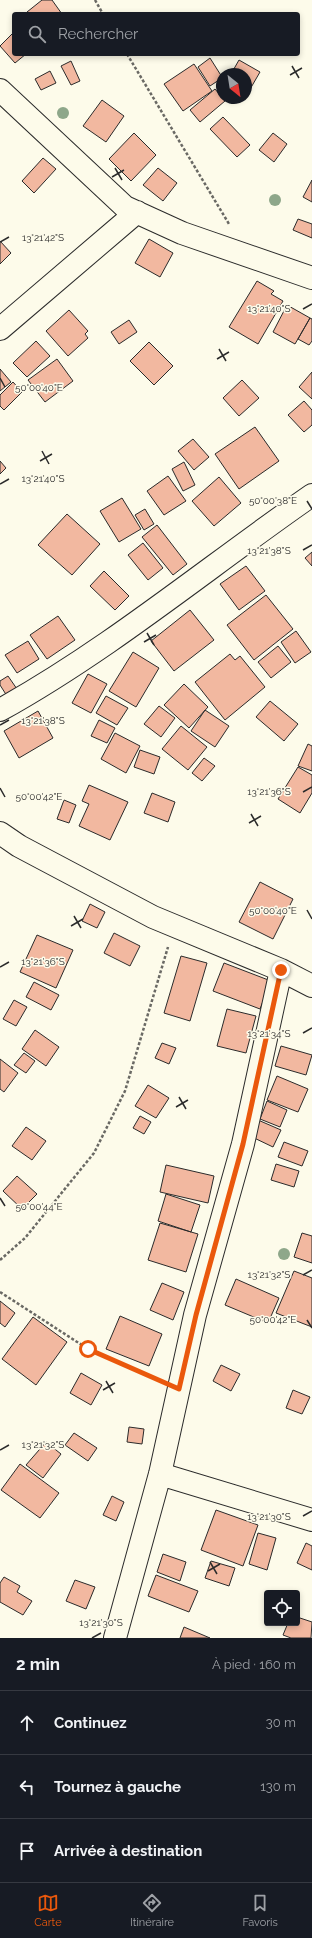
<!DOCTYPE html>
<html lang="fr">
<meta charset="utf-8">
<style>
:root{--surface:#171b24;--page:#242831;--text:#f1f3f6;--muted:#9ea1a6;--line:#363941;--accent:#ea580c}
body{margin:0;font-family:Raleway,sans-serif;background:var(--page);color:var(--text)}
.controls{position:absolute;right:12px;bottom:12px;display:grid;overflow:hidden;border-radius:4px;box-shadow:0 2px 6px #0003}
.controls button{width:36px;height:36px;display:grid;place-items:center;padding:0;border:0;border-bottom:1px solid var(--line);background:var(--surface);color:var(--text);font:20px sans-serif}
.compass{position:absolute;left:216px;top:68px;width:36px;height:36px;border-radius:50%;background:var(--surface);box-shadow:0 2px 6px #0003;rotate:150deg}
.stop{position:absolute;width:12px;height:12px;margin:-9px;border:3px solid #ea580c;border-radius:50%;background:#fff}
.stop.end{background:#ea580c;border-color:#fff;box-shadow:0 1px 4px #0008}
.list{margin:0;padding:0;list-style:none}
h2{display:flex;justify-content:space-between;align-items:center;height:52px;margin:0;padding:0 16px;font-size:17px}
h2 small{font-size:13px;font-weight:400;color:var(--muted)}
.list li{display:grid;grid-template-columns:26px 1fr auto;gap:12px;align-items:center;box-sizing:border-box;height:64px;padding:0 16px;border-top:1px solid var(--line)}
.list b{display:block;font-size:15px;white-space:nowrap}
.list em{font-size:13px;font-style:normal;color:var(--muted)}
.icon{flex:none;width:22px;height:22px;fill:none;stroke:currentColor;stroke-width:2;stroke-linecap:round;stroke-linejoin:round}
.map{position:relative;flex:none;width:312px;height:1638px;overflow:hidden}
.search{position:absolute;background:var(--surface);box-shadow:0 2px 6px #0003;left:12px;right:12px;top:12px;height:44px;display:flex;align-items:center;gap:10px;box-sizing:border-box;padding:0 14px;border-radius:4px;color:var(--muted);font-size:15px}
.sheet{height:244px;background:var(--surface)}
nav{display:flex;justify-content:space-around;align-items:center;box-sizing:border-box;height:56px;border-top:1px solid var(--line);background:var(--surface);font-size:11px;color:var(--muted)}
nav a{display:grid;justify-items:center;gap:2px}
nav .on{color:var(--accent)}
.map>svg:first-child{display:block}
.building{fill:#f2b8a0;stroke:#2b2b2b}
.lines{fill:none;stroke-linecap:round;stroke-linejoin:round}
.minor-casing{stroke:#2b2b2b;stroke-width:24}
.path{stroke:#6a6964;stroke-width:2.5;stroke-dasharray:3 2;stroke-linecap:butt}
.minor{stroke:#fdfbea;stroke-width:22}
.tree{fill:#8ea78a}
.route{stroke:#ea580c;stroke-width:5}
.ticks{fill:none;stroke:#2b2b2b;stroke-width:1.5}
.ticks-label{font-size:10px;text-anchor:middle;fill:#2b2b2b;stroke:#fdfbea;stroke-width:3;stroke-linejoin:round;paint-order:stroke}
</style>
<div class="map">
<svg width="312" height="1638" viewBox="0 0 312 1638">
<rect width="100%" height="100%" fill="#fdfbea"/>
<!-- building -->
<path class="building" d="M42,0H52L62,14H28L27,12Z
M12,34L14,37V54H26L15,63L0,46Z
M210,58L222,77V78L210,86L198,67Z
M239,60L260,72L249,91L246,89V74H231Z
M71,61L80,81L71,85L61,66Z
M194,64L212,91L183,111L164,84Z
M50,71L56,83L41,90L35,79Z
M215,89L225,101L200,122L190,110Z
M102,100L124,116L106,142L83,126Z
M223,117L250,145L237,157L210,129Z
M134,133L156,155L131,181L109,159Z
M273,133L287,144L274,162L259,150Z
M43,158L56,169L34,193L22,181Z
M158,168L177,183L163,201L143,185Z
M312,180V202L303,197Z
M298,219L312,224V238L293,230Z
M149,239L173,253L160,277L135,263Z
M0,241L11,253L0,264Z
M257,281L274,291L271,294L283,301L258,344L229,327Z
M287,305L310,318L295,344L273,332Z
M69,310L88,331L85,334L88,338L68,356L46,331Z
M310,318L312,319V341L309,345L298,339Z
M129,320L137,332L119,344L111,332Z
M36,341L50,356L27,377L13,363Z
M149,342L173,366L154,385L130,361Z
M57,359L73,381L45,402L28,380Z
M0,369L11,382L0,391Z
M312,372V399L299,387Z
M242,380L259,398L239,416L223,398Z
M13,382L22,392L4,410L0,406V395Z
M304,401L312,410V425L304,432L288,415Z
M255,427L279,461L239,489L215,454Z
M193,439L209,457L194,470L178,451Z
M0,461L6,468L0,474Z
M184,462L195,485L183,491L172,469Z
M168,476L186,501L164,515L147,491Z
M219,477L241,503L214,526L192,501Z
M122,498L141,529L119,542L100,511Z
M145,509L154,524L144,530L135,515Z
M67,514L100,544L72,575L38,545Z
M157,525L187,564L173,575L142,537Z
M143,543L163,568L148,580L128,555Z
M312,552V566L305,558Z
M246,566L265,591L239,610L220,584Z
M104,571L129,596L115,610L90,586Z
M266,595L293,629L254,660L227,625Z
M190,610L214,640L174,671L151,641Z
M58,616L75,640L47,659L30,635Z
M296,631L311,652L295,663L281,642Z
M28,641L39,659L17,673L5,655Z
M278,646L291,662L271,678L258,662Z
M133,652L159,668L136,707L109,691Z
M230,654L235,660L240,656L265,687L225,720L195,682Z
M88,674L107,684L91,713L72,703Z
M8,676L17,689L7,696L0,685V681Z
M184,684L208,707L189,728L164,705Z
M106,696L128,708L117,725L96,713Z
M270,701L298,724L284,741L256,717Z
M159,706L175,718L161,737L144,724Z
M205,710L229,726L215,747L191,731Z
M38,711L53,738L19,758L4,731Z
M99,720L115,728L107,743L91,736Z
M181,726L207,747L188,770L162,749Z
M115,733L140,746L126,773L101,759Z
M308,744L312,746V771L298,766Z
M140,750L160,757L154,774L134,767Z
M204,758L215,766L202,781L192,773Z
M298,767L312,775V793L300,813L278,799Z
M89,785L128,802L110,840L79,826L89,804L82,801Z
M152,793L175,802L168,822L144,813Z
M64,800L76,805L69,823L57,819Z
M260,882L293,899L273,939L239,922Z
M90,904L105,912L97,928L82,921Z
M114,933L140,946L130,966L104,953Z
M37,935L73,950L56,988L20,972Z
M181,956L207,963L190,1021L164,1013Z
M224,963L271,981L260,1009L213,991Z
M34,982L59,995L51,1010L26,997Z
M14,1000L27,1007L16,1026L3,1019Z
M227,1009L256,1016L246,1053L217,1046Z
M35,1030L59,1047L46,1066L22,1049Z
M162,1043L176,1048L169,1064L155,1058Z
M281,1046L312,1055L306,1075L275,1066Z
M24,1053L35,1061L26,1073L14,1065Z
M0,1059L18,1073L4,1092L0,1089Z
M277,1076L308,1089L298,1112L267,1100Z
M148,1085L169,1098L156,1118L135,1106Z
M267,1101L287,1110L280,1127L260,1119Z
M140,1116L151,1122L144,1134L133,1128Z
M258,1120L281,1130L273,1147L250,1136Z
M26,1127L46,1141L32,1160L12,1146Z
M284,1142L308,1151L302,1166L278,1157Z
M276,1164L299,1171L294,1187L271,1180Z
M166,1165L214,1176L208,1203L160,1192Z
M17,1176L37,1194L22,1209L3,1191Z
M166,1194L200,1205L191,1232L158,1221Z
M160,1223L198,1234L186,1272L148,1260Z
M302,1233L312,1236V1263L294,1257Z
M294,1271L312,1278V1327L276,1313Z
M236,1279L279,1298L268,1323L225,1305Z
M162,1283L184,1292L173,1320L150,1310Z
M0,1301L15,1313L5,1327L0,1323Z
M120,1316L162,1334L149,1366L106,1349Z
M33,1317L67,1342L36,1385L2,1359Z
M221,1365L240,1374L231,1391L213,1381Z
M81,1373L102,1385L91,1405L70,1393Z
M293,1390L310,1397L302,1414L286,1408Z
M129,1427L144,1429L142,1444L127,1442Z
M74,1433L97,1448L88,1461L65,1445Z
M46,1442L61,1454L43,1478L26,1465Z
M20,1464L59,1493L40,1518L1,1490Z
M112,1496L124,1502L116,1521L103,1515Z
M216,1510L258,1525L243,1566L201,1550Z
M258,1533L276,1538L267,1570L249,1564Z
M306,1543L312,1546V1570L297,1563Z
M163,1554L186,1562L180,1581L157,1572Z
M211,1561L235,1568L229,1586L205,1578Z
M156,1575L198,1591L189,1612L148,1596Z
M4,1577L20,1586L17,1592L32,1601L23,1615L0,1602V1583Z
M75,1580L95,1587L86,1609L66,1601Z
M297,1617L312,1622L311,1638H291L283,1635L288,1623H297Z
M184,1627L210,1638H180Z"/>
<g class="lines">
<defs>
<path id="minor" d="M0,90L125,207L182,233L312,278
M0,329L137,212
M0,710C110,649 208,567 312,495
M0,833L19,846L153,917L281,970L312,986
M160,1474L312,1520
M115,1638L160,1474L195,1315L243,1144L281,970"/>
</defs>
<!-- minor casing -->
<use href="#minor" class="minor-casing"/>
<!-- path -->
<path class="path" d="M95,0L103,14
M127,54L229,224
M0,1260L25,1238L94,1153L125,1091L168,947
M0,1292L88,1349L158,1380"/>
<!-- minor -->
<use href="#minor" class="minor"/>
</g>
<!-- trees -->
<g class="tree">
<circle cx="63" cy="113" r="6"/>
<circle cx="275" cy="200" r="6"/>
<circle cx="284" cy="1254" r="6"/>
</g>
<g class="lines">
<!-- route -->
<path class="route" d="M88,1349L179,1389L196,1315L243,1144L281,970"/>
</g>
<!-- ticks -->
<path class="ticks" d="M292,66L299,78M290,75L302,68M115,168L122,180M112,177L124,170M0,242L9,237M303,309L312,304M219,349L226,361M217,359L229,352M0,378L5,387M42,451L49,464M40,461L52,454M0,484L9,479M307,501L312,509M303,550L312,545M147,633L154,645M144,642L156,635M0,725L9,720M0,788L5,797M303,792L312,787M251,814L258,826M249,823L261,816M307,910L312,919M74,916L81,928M71,926L83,919M0,967L9,962M303,1033L312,1028M179,1097L186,1109M176,1107L188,1100M0,1198L5,1206M303,1275L312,1270M307,1320L312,1328M106,1381L113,1393M103,1390L115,1383M0,1450L9,1445M303,1516L312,1511M210,1562L217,1574M208,1571L220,1564M92,1638L101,1633"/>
<g class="ticks-label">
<text x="43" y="241">13°21'42"S</text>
<text x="269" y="312">13°21'40"S</text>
<text x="39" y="391">50°00'40"E</text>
<text x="43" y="482">13°21'40"S</text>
<text x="273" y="504">50°00'38"E</text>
<text x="269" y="554">13°21'38"S</text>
<text x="43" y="724">13°21'38"S</text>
<text x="269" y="795">13°21'36"S</text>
<text x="39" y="800">50°00'42"E</text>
<text x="273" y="914">50°00'40"E</text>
<text x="43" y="965">13°21'36"S</text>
<text x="269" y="1037">13°21'34"S</text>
<text x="39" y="1210">50°00'44"E</text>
<text x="269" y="1278">13°21'32"S</text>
<text x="273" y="1323">50°00'42"E</text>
<text x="43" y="1448">13°21'32"S</text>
<text x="269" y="1520">13°21'30"S</text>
<text x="101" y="1626">13°21'30"S</text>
</g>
</svg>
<div class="controls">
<button><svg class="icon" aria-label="locate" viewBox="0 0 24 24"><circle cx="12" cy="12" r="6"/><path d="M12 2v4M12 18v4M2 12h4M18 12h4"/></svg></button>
</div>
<svg class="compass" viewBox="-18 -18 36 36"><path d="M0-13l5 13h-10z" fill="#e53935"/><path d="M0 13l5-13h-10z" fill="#9ea1a6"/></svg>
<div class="stop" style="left:88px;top:1349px"></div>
<div class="stop end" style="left:281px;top:970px"></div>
<div class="search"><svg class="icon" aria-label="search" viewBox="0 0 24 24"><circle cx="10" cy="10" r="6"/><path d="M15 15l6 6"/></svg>Rechercher</div>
</div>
<section class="sheet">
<h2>2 min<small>À pied · 160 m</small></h2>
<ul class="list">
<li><svg class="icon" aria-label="ahead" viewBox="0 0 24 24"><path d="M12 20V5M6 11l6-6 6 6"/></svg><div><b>Continuez</b></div><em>30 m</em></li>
<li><svg class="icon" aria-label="left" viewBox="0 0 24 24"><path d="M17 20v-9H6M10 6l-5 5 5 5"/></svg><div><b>Tournez à gauche</b></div><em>130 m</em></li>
<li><svg class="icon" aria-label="arrive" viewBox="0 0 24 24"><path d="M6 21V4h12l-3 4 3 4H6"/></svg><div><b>Arrivée à destination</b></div></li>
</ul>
</section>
<nav>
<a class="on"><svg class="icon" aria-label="map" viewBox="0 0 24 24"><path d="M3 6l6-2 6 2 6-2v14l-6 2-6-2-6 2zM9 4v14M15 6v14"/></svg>Carte</a>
<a><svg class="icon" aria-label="directions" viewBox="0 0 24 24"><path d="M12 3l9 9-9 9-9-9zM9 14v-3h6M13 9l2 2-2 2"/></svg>Itinéraire</a>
<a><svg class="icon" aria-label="saved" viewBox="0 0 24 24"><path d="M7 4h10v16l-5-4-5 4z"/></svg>Favoris</a>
</nav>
